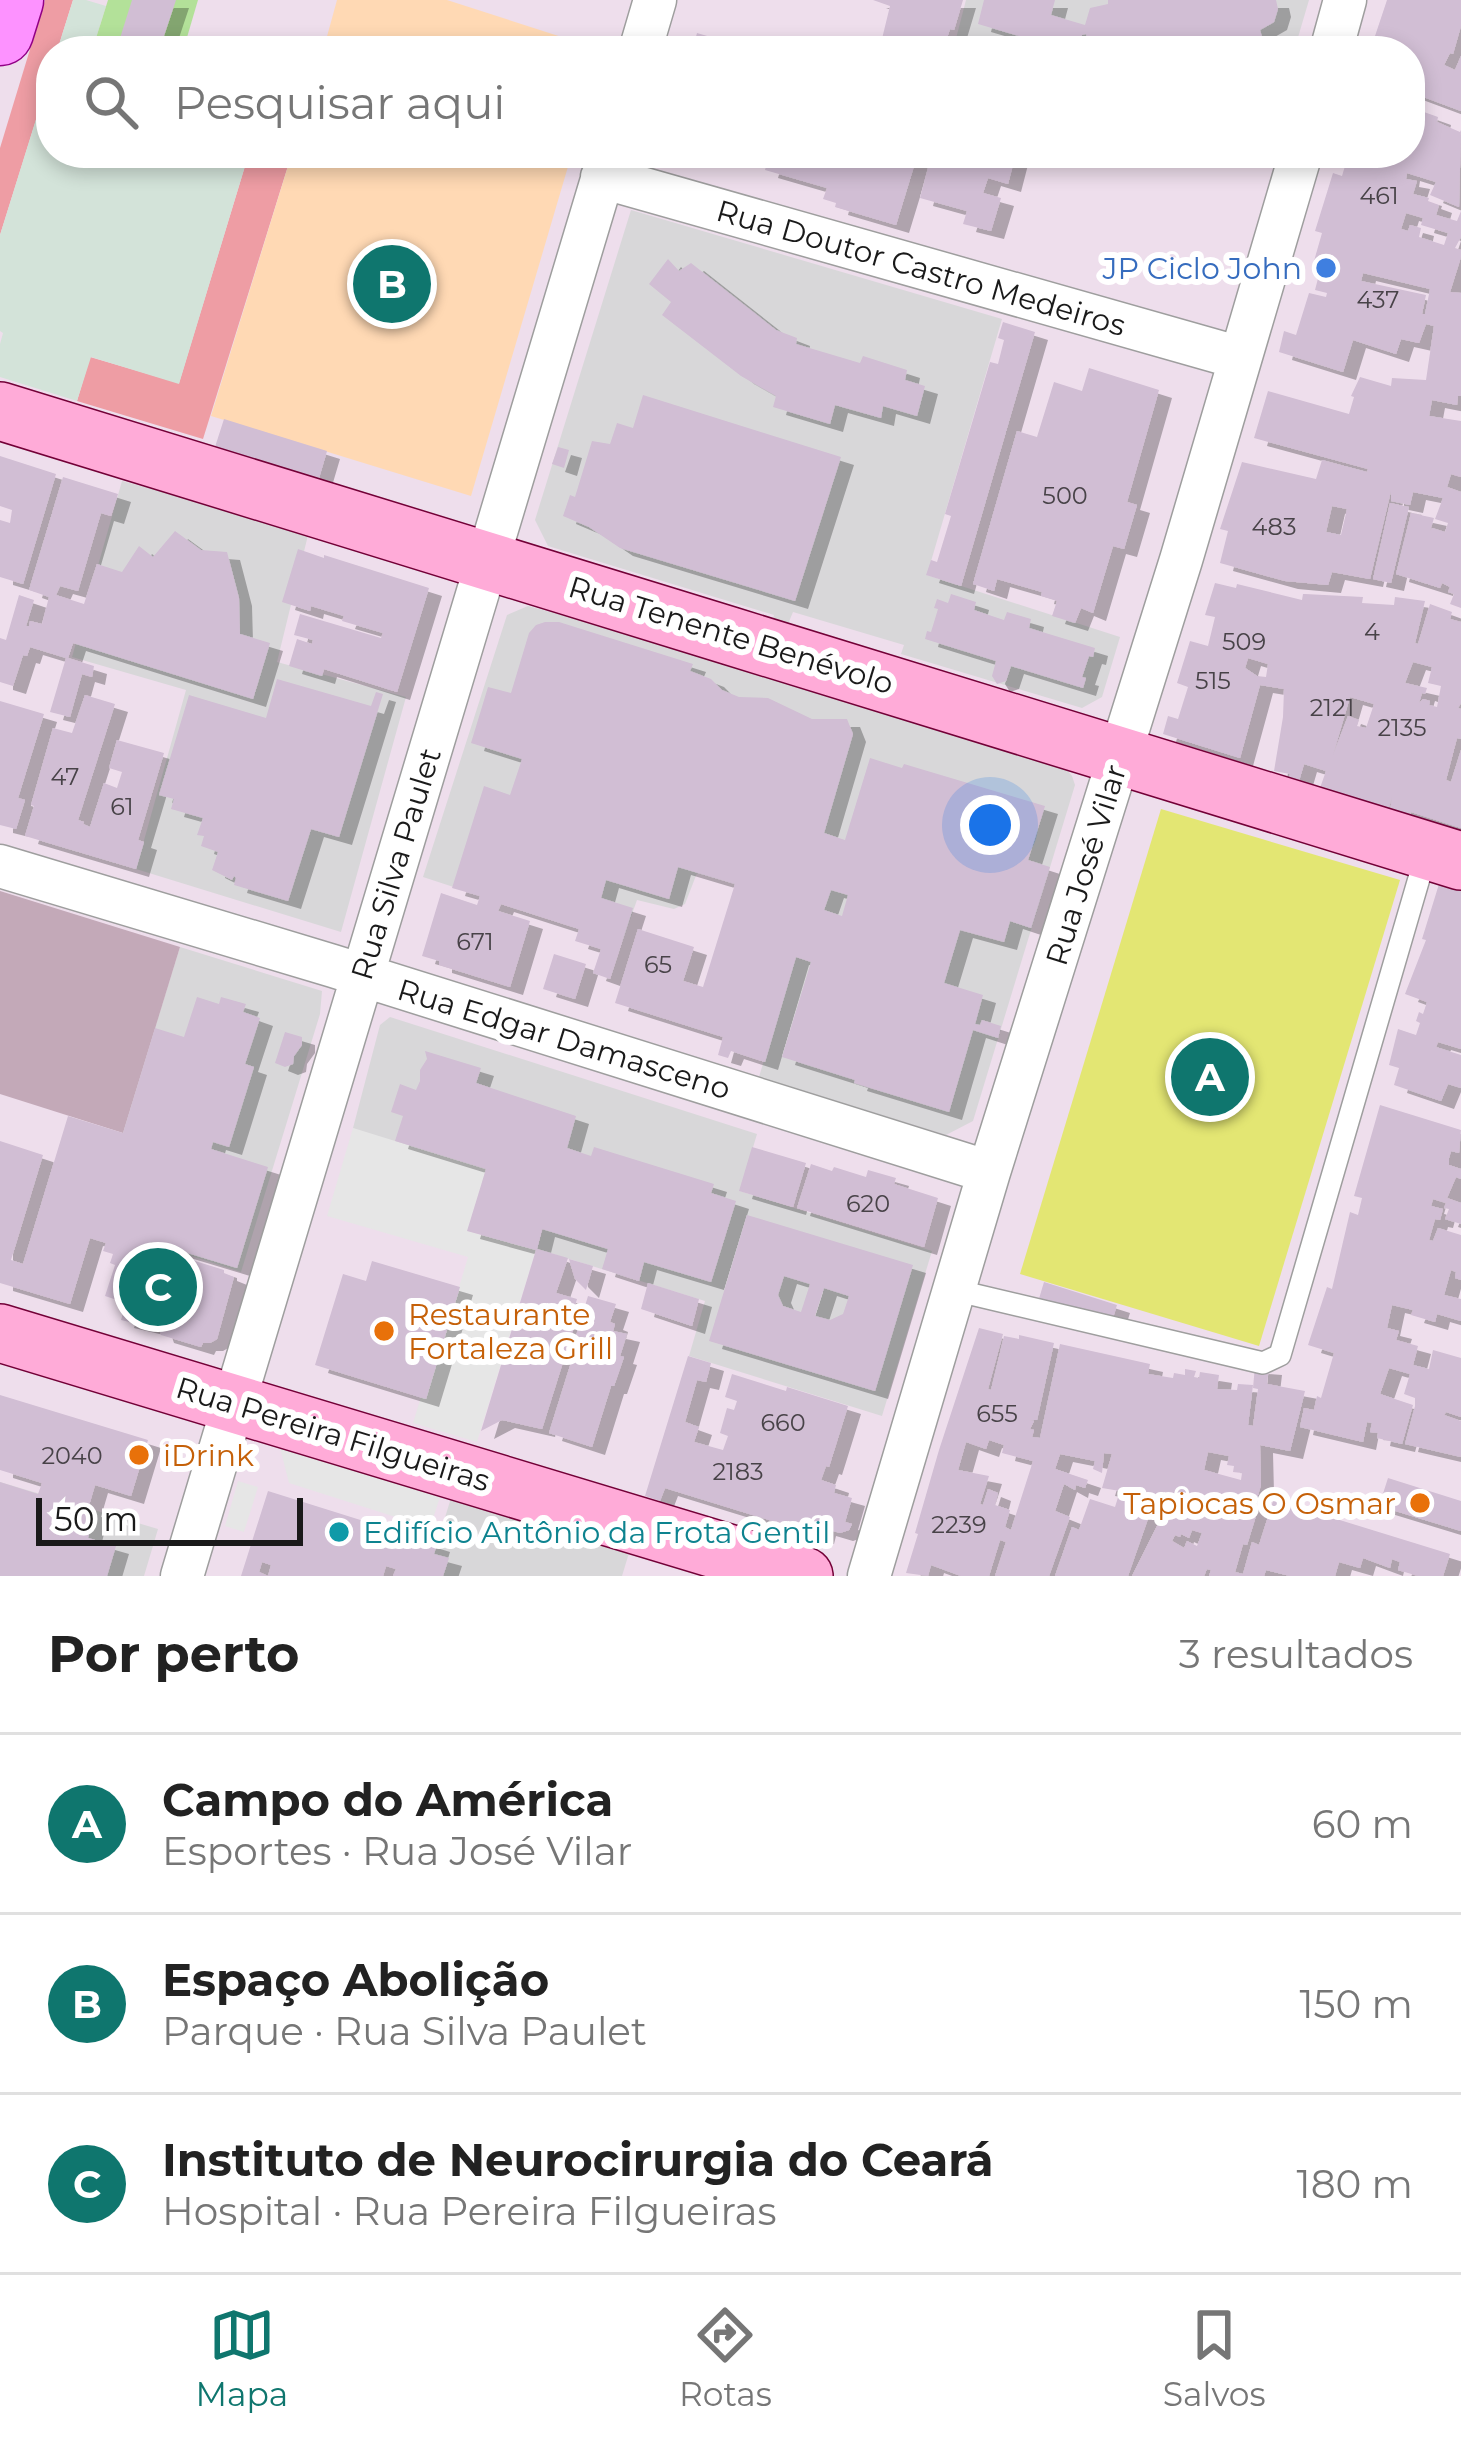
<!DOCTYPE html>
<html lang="pt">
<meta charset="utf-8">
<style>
:root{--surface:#fff;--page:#f6f6f6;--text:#222;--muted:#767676;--line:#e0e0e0;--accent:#0f766e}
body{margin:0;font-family:Montserrat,sans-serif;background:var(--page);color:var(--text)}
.scale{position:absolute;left:36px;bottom:30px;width:267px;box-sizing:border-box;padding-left:12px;border:6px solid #1a1a1a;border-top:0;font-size:33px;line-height:42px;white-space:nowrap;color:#1a1a1a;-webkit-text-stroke:9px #fff;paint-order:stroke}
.you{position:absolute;left:990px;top:825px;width:42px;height:42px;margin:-30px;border:9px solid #fff;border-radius:50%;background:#1a73e8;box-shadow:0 0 0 18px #1a73e833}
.badge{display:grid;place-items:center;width:78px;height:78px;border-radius:50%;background:var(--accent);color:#fff;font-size:39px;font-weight:700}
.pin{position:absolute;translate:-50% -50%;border:6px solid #fff;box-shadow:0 3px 12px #0006}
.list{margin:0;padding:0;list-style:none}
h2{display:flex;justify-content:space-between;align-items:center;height:156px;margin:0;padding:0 48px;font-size:51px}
h2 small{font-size:39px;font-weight:400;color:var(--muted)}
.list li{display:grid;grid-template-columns:78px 1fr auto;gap:36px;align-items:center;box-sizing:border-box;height:180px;padding:0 48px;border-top:3px solid var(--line)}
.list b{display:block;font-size:45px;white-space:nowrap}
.list p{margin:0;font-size:39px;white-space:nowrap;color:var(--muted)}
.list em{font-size:39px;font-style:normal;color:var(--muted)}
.icon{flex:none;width:66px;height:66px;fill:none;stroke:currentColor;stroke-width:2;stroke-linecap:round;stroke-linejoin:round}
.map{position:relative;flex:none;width:1461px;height:1576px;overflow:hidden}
.search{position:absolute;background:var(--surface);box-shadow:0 6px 18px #0003;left:36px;right:36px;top:36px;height:132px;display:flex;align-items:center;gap:30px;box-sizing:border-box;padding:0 42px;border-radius:48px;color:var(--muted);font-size:45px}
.sheet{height:696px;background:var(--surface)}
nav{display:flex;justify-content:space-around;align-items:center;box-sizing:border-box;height:168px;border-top:3px solid var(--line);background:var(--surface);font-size:33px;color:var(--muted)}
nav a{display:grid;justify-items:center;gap:6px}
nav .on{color:var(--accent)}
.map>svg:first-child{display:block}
.residential{fill:#d8d7d9}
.construction{fill:#c3a9b8}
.grass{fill:#ee9da4}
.park{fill:#ffd9b4}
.pitch{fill:#e3e673}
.parking{fill:#e6e6e6}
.plaza{fill:#d3e3d9}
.water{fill:#b3e199}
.building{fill:#d1bed4;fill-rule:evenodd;filter:url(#shadow)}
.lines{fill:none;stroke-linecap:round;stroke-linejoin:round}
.lane-casing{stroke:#9e9e9e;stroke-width:24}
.street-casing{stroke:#9e9e9e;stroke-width:45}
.secondary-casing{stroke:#730037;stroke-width:60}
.primary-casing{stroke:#910085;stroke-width:69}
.lane{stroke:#fff;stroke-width:21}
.street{stroke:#fff;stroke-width:42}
.secondary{stroke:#ffabd8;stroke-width:57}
.primary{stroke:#fd92ff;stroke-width:66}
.shop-dot{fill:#3f7fe0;stroke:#fff;stroke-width:4.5}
.food-dot{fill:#e8710a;stroke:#fff;stroke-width:4.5}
.culture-dot{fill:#0f9aa8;stroke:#fff;stroke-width:4.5}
.labels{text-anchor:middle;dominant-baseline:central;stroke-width:12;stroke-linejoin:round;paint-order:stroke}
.number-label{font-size:24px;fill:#484348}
.street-label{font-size:30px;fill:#1a1a1a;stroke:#fff}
.shop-label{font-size:30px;fill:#366cbe;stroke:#fff;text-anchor:end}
.food-label{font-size:30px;fill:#c56008;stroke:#fff;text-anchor:start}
.culture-label{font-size:30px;fill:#0d838f;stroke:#fff;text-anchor:start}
</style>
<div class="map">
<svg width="1461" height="1576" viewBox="0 0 1461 1576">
<defs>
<filter id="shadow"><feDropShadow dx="13" dy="8" stdDeviation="0" flood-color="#0004"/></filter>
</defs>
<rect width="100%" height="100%" fill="#eedeec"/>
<!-- residential -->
<path class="residential" d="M966,0H1309L1294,51H956L953,50Z
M631,210L1002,319L927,575L1120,637L1102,697L1082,708L901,654L904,645L793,612L788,624L773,619L774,615L548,546L535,520Z
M122,481L309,531L277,662L406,697L341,932L136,869L186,690L72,657Z
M528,606L888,704L1062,764L1072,776L1075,785L973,1121L946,1135L759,1077L810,906L697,873L685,904L674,909L637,900L622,942L423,877L507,615Z
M180,947L322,991L320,1014L241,1272L94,1225Z
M390,1017L757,1134L740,1191L932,1251L882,1416L689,1356L705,1301L537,1249L548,1212L353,1128L380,1025Z
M0,1482L158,1529L144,1576H0Z
M451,1498L629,1553L622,1576H427Z"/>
<!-- construction -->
<path class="construction" d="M0,891L180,947L123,1133L0,1094Z"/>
<!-- grass -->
<path class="grass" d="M45,0H73L57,51H51V72L0,235V148Z
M249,153H292L203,439L77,401L90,357L179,383Z"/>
<!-- park -->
<path class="park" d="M337,0H447L602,50L323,51Z
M292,153H572L471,496L211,416Z"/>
<!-- pitch -->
<path class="pitch" d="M1161,809L1400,880L1259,1346L1020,1274Z"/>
<!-- parking -->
<path class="parking" d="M353,1128L486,1169L468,1231L536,1250L477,1442L413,1423L421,1397L426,1398L468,1257L327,1216Z
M279,1444L440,1497L430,1528L289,1483Z
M238,1481L258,1487L244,1532L225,1526Z"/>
<!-- plaza -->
<path class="plaza" d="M73,0H86L106,6L92,51H57Z
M51,71V153H249L179,384L91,357L77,401L0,377V344L3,333L0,331V235Z"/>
<!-- water -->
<path class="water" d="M108,0H198L183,51H92Z"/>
<!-- building -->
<path class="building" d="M132,0H176L159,51H116Z
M873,0H963L954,30L950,29L947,38L952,40L949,51H879L890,6Z
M984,0H1055L1051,15L1085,25L1090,8L1108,4V0H1276L1278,9L1274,22L1260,30L1266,51H1090L1086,34L1082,35L1078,51H1041L1043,43L978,24Z
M1387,0H1461V26L1453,54L1450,53L1444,65L1455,70L1461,56V111L1410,92V51H1370Z
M697,33L755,50L754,51H692Z
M1410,107L1438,117L1437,122L1460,132L1461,130L1459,207L1430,195L1436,182L1407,173L1406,179L1417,181L1413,194L1429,198L1428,201L1439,205L1436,215L1457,221L1461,211V237L1455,248L1461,250V257L1450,292L1461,293V396H1458L1457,405L1432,400L1429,416L1461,421V477L1451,474L1447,487L1461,492V608L1450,604L1454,594L1448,592L1450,587L1442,583L1440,588L1437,587L1396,574L1411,513L1434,518L1430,531L1432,528L1445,532L1448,523L1435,519L1443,498L1413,492L1410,505L1391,501V491L1370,579L1332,572L1328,585L1285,581L1220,563L1228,531L1220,529L1242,462L1316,479L1322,460L1367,472L1368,469L1254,438L1268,391L1349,414L1354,397L1351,396L1360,377L1391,386L1392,378L1426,380L1434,326L1426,324L1419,343L1401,339L1396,354L1353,340L1343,372L1279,352L1284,331L1296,335L1309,293L1326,297L1327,293L1315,290L1322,263L1314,261L1322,233L1315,231L1333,173L1342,176L1348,156L1362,161L1347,153H1410ZM1406,213L1423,218L1421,225L1448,233L1444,245L1419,237L1421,228L1410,225L1408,231L1401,229ZM1363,273L1430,289L1425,314H1422L1426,295L1361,281ZM1332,506L1347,509L1341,535L1326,532Z
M770,153H918L896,225L835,207L836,203L823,199L827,188L765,170Z
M932,153H1016L1008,184L988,178L983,193L1001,198L991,231L963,224L967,211L920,198Z
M668,259L679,271L691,263L776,330L797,338L796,344L860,363L863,356L907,370L905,380L925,386L917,416L883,406L881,418L835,405L830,424L773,407L776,396L741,376L662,315L671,302L649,284Z
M1003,322L1035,332L961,586L926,575L931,560L937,562L951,516L945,514L990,362L998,364L1004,340L998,338Z
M1089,368L1159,390L1127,502L1137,505L1124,549L1113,546L1093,613L1081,608L1075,623L1052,616L1057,601L1041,596L1042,592L997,579L994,591L973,584L1017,431L1037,437L1054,382L1082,391Z
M643,395L841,457L795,601L620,548L589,527L563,516L570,495L575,497L592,441L610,444L617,423L633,428Z
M224,419L327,451L319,478L215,447Z
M558,447L569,450L564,468L552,464Z
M0,456L56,474L23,584L0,577V520L10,523L12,510L0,506Z
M63,477L118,494L111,516L101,513L78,591L60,586L56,595L84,604L97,564L122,572L139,546L153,557L175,531L201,550L227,552L239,598L240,634L270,643L253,699L73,643L68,658L94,666L92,677L82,674L70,717L50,712L66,658L30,647L27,656L23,655L13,686L0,682V638L6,640L19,595L34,600L26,626H29L30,621L42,624L49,597L29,590Z
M1390,503L1409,507L1391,583L1373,579Z
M298,549L324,558V555L429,588L397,692L324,669L322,676L289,666L297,639L312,644L313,640L294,635L300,614L381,638L383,633L342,621L344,616L311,606L310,611L282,602Z
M1215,583L1236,588L1237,584L1302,600L1303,594H1305L1363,597L1362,603L1394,605L1395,597L1425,601L1415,643L1418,644L1430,604L1452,612L1450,619L1461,622V703L1458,708L1461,709V739L1457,738L1446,780L1451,782L1461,750V828L1411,812L1409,817L1390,812L1392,797L1388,811L1320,788L1326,771L1304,764L1299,781L1289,779L1290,774L1274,771L1283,717L1284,689L1260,685L1240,758L1163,734L1168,716L1178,719L1188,687L1177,683L1190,641L1208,646L1215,617L1205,615ZM1248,658L1268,664L1266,677L1257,676L1245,668ZM1413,662L1432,667L1428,683L1441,686L1437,707L1429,705L1430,701L1423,699L1419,703L1422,693L1425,694L1427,688L1405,683ZM1350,697L1374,704L1366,728L1357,726L1359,720L1348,716L1333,755Z
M951,594L976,602L974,610L1004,620L1007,612L1031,619L1029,628L1095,648L1093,657L1089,656L1082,677L1086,678L1083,688L1011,666L1006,681L997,684L992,676L996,661L925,639L927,631L931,632L938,609L934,608L937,599L948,603Z
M545,622H559L693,664L690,671L711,679L722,690L739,697L768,698L812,719H847L853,734L824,833L845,840L870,758L902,768L904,764L1045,806L1028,860L1050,867L1031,928L1010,921L1004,942L960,930L944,983L983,995L975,1024L980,1025L982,1020L1001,1026L998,1038L973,1030L949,1112L854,1083L855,1080L782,1057L811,962L796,957L765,1062L731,1051L728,1058L718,1055L723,1037L615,1003L638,929L694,947L683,981L703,987L735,884L678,867L669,899L606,880L601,898L633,908L610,979L593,973L601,949L575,941L579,929L501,904L498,911L530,921L510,987L439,965V961L422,956L441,893L477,905L480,896L452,888L484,786L510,795L522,759L471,743L488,687L511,693L529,633L536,625ZM831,890L848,895L842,916L824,910Z
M277,679L371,706L376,692L383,694L339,837L311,829L288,901L234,885L236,878L234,876L232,880L212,870L218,852L201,846L204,836L197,835L203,818L171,809L174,799L159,795L189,695L266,718Z
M85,695L115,704L78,820L84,822L83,824L90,827L104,783L117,788L122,772L109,768L117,740L164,753L138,840L144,842L136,869L25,836L34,806L31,805L53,728L72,733Z
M0,701L44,714L18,798L25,800L16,829L0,825Z
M1439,884L1461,889V1049L1438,1042L1436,1047L1461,1055V1088L1448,1084L1441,1101L1394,1085L1399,1068L1389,1065L1398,1029L1416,1035L1420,1023L1416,1021L1419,1012L1423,1014L1427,1002L1405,994L1426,940L1422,939Z
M554,954L586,964L575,999L543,989Z
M197,997L219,1004L221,997L246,1004L243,1012L260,1018L245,1064L254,1067L229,1147L213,1142L211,1149L268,1167L237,1268L151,1242L150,1247L224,1270V1273L234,1277L217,1339L210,1343H203L201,1347L161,1335L159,1329L121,1320L126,1303L105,1296L115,1265L110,1263L113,1254L103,1251L106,1243L90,1238L70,1304L0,1283V1141L43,1155L11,1260L23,1264L68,1116L123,1133L155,1028L184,1037Z
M285,1032L302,1037V1045L294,1056L293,1064L285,1067L275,1063Z
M425,1051L481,1068L476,1083L576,1116L567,1148L591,1156L594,1147L714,1184L711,1193L736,1201L711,1282L644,1262L639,1281L602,1269L608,1249L542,1229L537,1249L568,1258L556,1293L577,1299L570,1322L575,1324L542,1429L502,1420L481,1431L536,1250L467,1231L486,1169L395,1141L403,1116L391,1112L400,1084L416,1090L420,1081V1070L427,1059Z
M1380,1105L1461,1130L1459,1153L1451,1151L1449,1158V1165L1461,1169V1179L1456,1177L1447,1198L1461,1203V1224L1445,1219L1449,1209L1444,1208L1446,1203L1433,1199L1431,1206L1443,1209L1440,1220L1435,1219L1429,1240L1433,1241L1438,1228L1461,1235V1280L1455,1278L1456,1272L1451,1270L1444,1295L1461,1299V1321L1437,1314L1435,1322L1411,1315L1413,1310L1392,1305L1387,1328L1399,1331L1396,1340L1418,1346L1413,1365L1429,1369L1433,1350L1461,1358V1417L1446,1412L1444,1415L1461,1421V1457L1405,1444L1415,1406V1398L1404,1394L1410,1374L1389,1368L1380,1394L1413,1405L1402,1444L1377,1438L1378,1433L1370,1432L1372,1423L1367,1422L1363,1442L1300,1427L1304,1408L1314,1410L1317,1396L1321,1398L1334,1353L1308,1345L1327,1287L1332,1289L1350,1212L1358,1215L1362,1198L1354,1196Z
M752,1147L806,1163L793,1207L739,1191Z
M811,1164L832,1171L834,1167L866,1177L868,1170L896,1178L894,1184L938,1198L924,1247L797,1208Z
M747,1215L913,1265L875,1391L709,1341ZM784,1276L810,1284L801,1312L783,1306L778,1295ZM824,1288L849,1296L843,1314L830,1320L815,1316Z
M569,1259L593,1266L586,1290L575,1279Z
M372,1261L460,1287L426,1399L315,1365L343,1274L366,1281Z
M1044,1282L1117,1305L1111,1324L1038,1302Z
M648,1283L699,1299L692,1326L641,1309Z
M588,1296L616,1304L610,1322L615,1324L613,1331L627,1334L620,1356L624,1357L614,1386H611L592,1447L549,1433L579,1337L576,1336Z
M979,1328L1003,1334L988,1389L991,1390L1004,1336L1019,1339V1335L1054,1343L1037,1420H1030L1034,1421L1030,1429L1034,1430L1032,1437L1040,1438L1060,1344L1150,1364L1148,1374L1173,1378L1174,1373L1185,1375V1369L1196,1371L1194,1377L1199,1378L1200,1372L1219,1375L1217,1389L1237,1390L1238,1384L1253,1385L1248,1425L1253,1426L1258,1389L1253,1388L1255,1366L1269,1367L1267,1384L1305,1391L1290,1451L1260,1445L1261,1485L1256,1502L1260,1503L1247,1545L1243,1544L1235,1572L1243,1574L1252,1542L1259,1545L1273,1501L1330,1515V1517L1450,1554L1443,1576H1418L1398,1570L1400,1562L1392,1559L1390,1568L1363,1558L1360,1568L1339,1562L1335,1576H1290L1266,1570L1264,1576H1209L1211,1570L1207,1569L1204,1576H1132L1171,1498L1157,1493L1128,1576H1055L1072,1527L1079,1530L1090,1499L1115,1507L1120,1491L1102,1488L1112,1454L1104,1453L1102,1473L1093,1469L1095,1461L1060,1454L1055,1469L1088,1480L1085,1488L1076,1485L1075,1490L1064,1484L1055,1511L1070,1517L1049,1576H995L1006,1542L1000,1540L989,1576H961L931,1565L928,1576L906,1573L918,1534L915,1533L939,1450ZM989,1440L1004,1445L1002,1453L1033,1461L1011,1530L1005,1527L1010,1510L995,1505L998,1493L988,1489L983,1505L980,1504L989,1476L958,1470L966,1442L986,1449ZM1208,1452L1229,1456L1227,1465L1234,1466L1233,1472L1242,1473L1241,1480L1204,1470ZM1192,1530L1202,1533L1197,1546L1187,1541L1184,1548L1172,1541L1175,1535L1180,1537L1181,1534L1189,1538Z
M688,1356L711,1363L706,1382L697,1380L685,1422L699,1427L694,1442L723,1450L728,1436L720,1433L727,1408L734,1410L737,1401L725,1397L732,1374L786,1391L787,1387L848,1406L829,1467L826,1466L821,1480L836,1485L834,1493L852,1498L845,1522L852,1524L849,1530L840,1533L823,1528L821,1536L665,1488L660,1501L645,1496Z
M0,1395L148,1440L131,1496L95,1485L88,1509L95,1510L88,1538L116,1546L107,1576H0V1482L38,1494L42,1483L0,1470Z
M1388,1478L1461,1501V1531L1379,1506Z
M268,1491L437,1544L434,1554L449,1558L443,1576H393L396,1569L386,1566L383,1576H268L271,1565L262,1562L259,1572L268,1576H241Z"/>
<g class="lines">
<defs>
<path id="lane" d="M954,1290L1263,1363L1280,1355L1427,851"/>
<path id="street" d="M640,51L655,0
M1331,51L1345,0
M602,177L1240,358
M0,866L333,966L989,1172
M182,1576L610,153
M869,1576L989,1172L1181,560L1301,153"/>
<path id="secondary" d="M0,411C488,559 973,713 1461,861
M0,1333L804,1576"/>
<path id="primary" d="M0,32L10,0"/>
</defs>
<!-- lane casing -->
<use href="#lane" class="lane-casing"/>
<!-- street casing -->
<use href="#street" class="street-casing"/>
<!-- secondary casing -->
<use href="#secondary" class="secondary-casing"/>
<!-- primary casing -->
<use href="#primary" class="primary-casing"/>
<!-- lane -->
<use href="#lane" class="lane"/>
<!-- street -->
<use href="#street" class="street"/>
<!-- secondary -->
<use href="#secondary" class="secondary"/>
<!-- primary -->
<use href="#primary" class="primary"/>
</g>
<!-- markers -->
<circle class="shop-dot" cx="1326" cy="268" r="12"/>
<g class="food-dot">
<circle cx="384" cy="1331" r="12"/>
<circle cx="139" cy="1455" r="12"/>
<circle cx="1420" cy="1503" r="12"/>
</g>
<circle class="culture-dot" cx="339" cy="1532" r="12"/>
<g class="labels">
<!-- number labels -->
<g class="number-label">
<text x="1379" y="195">461</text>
<text x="1378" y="299">437</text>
<text x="1065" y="495">500</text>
<text x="1274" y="526">483</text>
<text x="1372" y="631">4</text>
<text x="1244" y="641">509</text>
<text x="1213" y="680">515</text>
<text x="1332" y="707">2121</text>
<text x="1402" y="727">2135</text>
<text x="65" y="776">47</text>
<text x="122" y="806">61</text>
<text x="475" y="941">671</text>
<text x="658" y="964">65</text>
<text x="868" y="1203">620</text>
<text x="997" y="1413">655</text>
<text x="783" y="1422">660</text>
<text x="72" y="1455">2040</text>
<text x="738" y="1471">2183</text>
<text x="959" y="1524">2239</text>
</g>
<!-- street labels -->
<g class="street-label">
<text transform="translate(921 268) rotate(16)">Rua Doutor Castro Medeiros</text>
<text transform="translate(731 635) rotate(17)">Rua Tenente Benévolo</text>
<text transform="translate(396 864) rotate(-73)">Rua Silva Paulet</text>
<text transform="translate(1086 865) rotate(-73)">Rua José Vilar</text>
<text transform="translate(564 1039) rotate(17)">Rua Edgar Damasceno</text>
<text transform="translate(333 1434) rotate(17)">Rua Pereira Filgueiras</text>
</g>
<!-- shop labels -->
<g class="shop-label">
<text x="1302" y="268">JP Ciclo John</text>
</g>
<!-- food labels -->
<g class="food-label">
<text x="408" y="1314">Restaurante<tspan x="408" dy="34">Fortaleza Grill</tspan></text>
<text x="163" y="1455">iDrink</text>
<text x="1396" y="1503" text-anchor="end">Tapiocas O Osmar</text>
</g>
<!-- culture labels -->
<g class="culture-label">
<text x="363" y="1532">Edifício Antônio da Frota Gentil</text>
</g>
</g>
</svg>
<div class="scale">50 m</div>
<div class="you"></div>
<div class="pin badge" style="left:1210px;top:1077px">A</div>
<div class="pin badge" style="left:392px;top:284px">B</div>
<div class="pin badge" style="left:158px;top:1287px">C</div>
<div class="search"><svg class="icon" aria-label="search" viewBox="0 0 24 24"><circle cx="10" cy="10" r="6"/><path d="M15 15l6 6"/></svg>Pesquisar aqui</div>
</div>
<section class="sheet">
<h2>Por perto<small>3 resultados</small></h2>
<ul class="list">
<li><span class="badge">A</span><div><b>Campo do América</b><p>Esportes · Rua José Vilar</p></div><em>60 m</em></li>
<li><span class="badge">B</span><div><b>Espaço Abolição</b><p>Parque · Rua Silva Paulet</p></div><em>150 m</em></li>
<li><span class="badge">C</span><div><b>Instituto de Neurocirurgia do Ceará</b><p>Hospital · Rua Pereira Filgueiras</p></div><em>180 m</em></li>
</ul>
</section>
<nav>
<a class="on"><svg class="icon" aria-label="map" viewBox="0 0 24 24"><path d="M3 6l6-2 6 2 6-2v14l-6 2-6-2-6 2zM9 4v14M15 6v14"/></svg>Mapa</a>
<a><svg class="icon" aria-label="directions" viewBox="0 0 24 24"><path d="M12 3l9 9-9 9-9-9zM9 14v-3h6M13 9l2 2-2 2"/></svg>Rotas</a>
<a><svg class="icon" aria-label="saved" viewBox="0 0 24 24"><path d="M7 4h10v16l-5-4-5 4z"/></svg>Salvos</a>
</nav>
